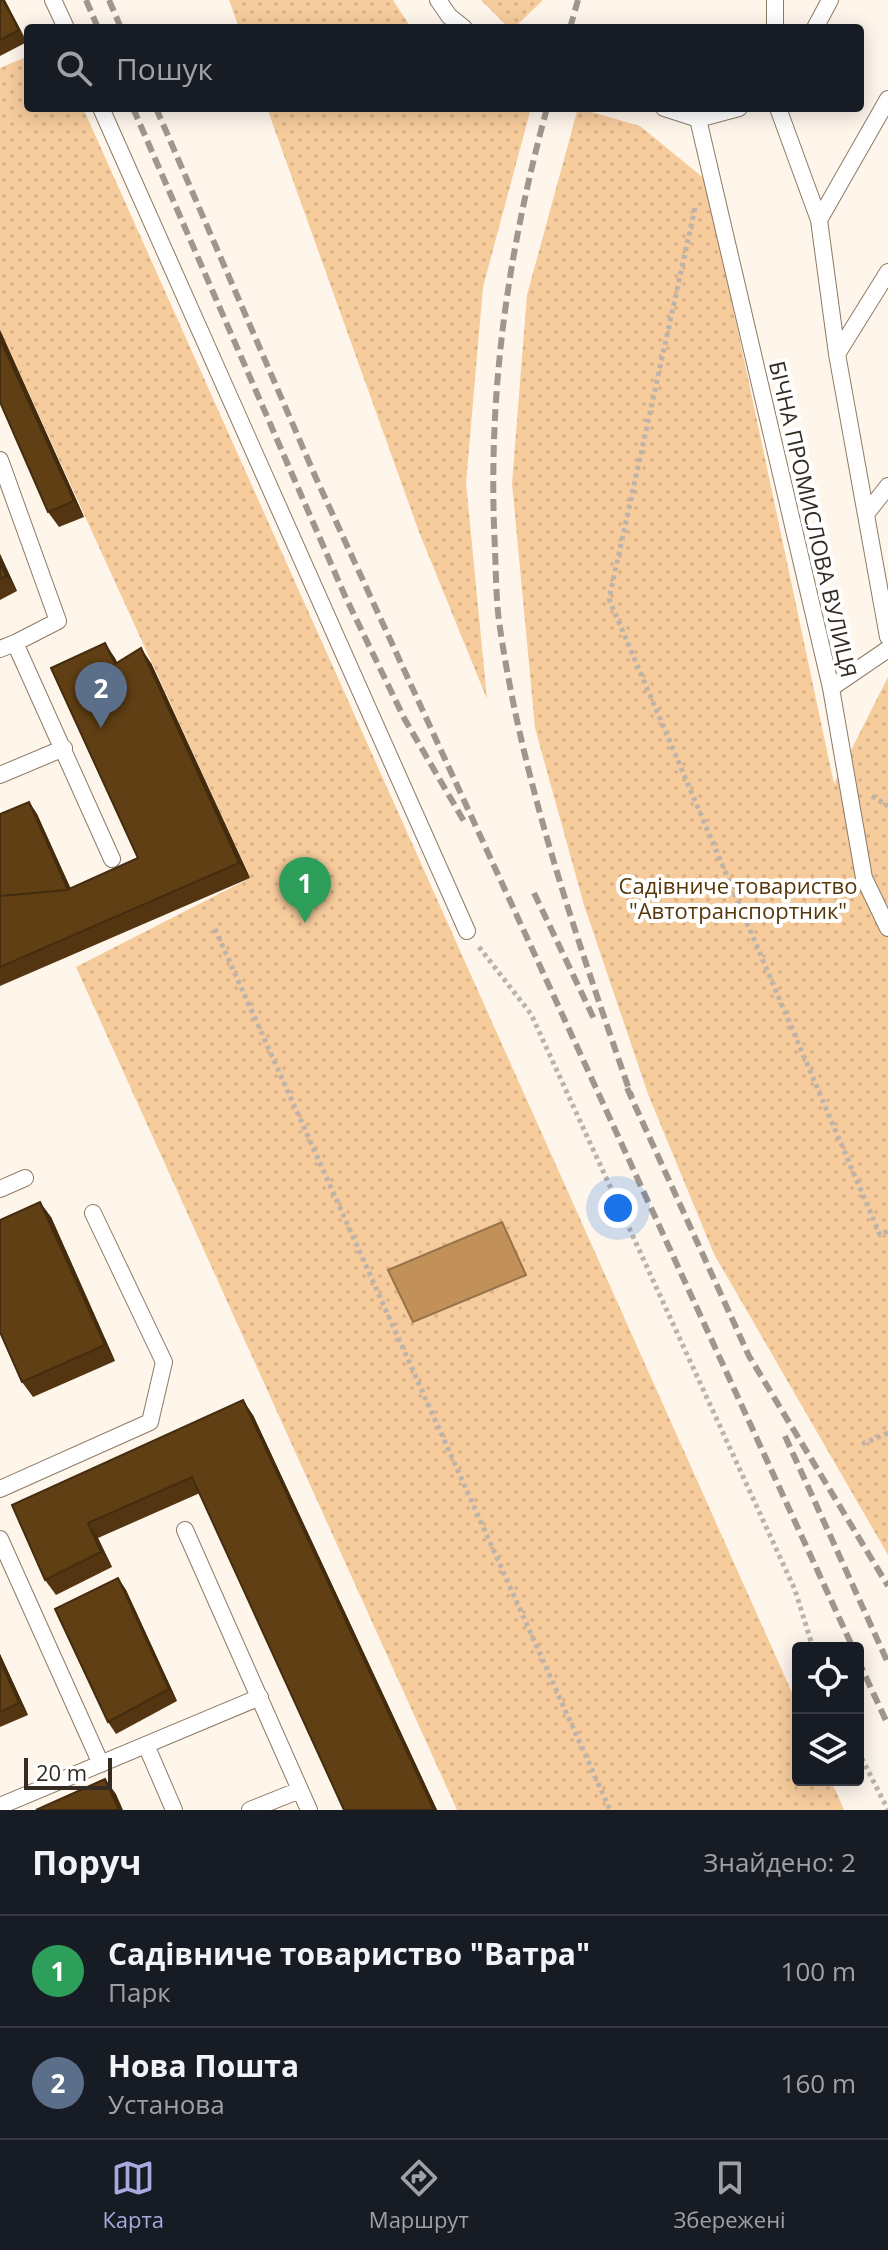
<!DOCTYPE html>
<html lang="uk">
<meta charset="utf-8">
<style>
:root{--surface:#171b24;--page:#242831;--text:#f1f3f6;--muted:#9ea1a6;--line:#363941;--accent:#a9a9e0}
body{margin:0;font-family:"Open Sans",sans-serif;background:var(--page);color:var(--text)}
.controls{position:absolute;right:24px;bottom:24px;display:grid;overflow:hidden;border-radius:8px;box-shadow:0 4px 20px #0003}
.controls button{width:72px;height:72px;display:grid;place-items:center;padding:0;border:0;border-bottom:2px solid var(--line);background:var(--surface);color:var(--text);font:40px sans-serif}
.scale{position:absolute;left:24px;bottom:20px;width:88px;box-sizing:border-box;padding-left:8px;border:4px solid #342c23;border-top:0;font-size:22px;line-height:28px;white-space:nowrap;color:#342c23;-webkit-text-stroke:6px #fff;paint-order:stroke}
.you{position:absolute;left:618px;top:1208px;width:28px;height:28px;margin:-20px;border:6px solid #fff;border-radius:50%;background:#1a73e8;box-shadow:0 0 0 12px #1a73e833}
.badge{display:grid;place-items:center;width:52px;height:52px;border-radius:50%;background:var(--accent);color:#fff;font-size:26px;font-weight:700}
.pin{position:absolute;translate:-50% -66px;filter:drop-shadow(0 2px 4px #0008)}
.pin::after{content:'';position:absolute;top:42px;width:28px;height:24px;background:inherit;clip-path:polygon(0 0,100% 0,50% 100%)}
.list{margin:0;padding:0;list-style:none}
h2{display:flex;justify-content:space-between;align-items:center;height:104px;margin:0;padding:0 32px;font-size:34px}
h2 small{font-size:26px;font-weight:400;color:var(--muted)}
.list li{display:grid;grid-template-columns:52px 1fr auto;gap:24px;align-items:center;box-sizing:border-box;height:112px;padding:0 32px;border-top:2px solid var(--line)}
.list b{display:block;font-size:30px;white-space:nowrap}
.list p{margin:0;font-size:26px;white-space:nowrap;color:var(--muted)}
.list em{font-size:26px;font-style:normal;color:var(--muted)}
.icon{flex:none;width:44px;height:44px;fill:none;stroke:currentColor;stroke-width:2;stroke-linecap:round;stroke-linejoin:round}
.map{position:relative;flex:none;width:888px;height:1810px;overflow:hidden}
.search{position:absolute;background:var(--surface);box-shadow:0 4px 20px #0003;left:24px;right:24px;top:24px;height:88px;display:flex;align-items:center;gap:20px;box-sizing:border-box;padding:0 28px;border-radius:8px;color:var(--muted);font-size:30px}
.sheet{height:328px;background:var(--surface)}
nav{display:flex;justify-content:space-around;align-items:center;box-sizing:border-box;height:112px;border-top:2px solid var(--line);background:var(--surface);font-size:22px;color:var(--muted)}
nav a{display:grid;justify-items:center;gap:4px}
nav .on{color:var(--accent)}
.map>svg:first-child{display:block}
.park{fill:url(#park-dots)}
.water{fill:#c19159;stroke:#977349;stroke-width:2}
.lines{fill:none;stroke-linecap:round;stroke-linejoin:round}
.service-casing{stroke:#8d7a65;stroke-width:18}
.path{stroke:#bcb4aa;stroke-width:5;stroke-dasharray:4 4;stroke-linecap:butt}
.service{stroke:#fff;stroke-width:16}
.rail{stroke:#9f968d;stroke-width:6;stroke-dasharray:12 6;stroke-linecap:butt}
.wall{fill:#533611}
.shaded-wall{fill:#442c0e}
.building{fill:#613f14;stroke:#442c0e;stroke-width:2}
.labels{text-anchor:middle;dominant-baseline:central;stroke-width:8;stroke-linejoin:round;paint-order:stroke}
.street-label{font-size:22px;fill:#342c23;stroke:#fff}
.park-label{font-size:22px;fill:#573609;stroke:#fff}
</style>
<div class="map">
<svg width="888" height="1810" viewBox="0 0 888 1810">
<defs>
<pattern id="park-dots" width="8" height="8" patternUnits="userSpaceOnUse" patternTransform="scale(2)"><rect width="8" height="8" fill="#f7cc9d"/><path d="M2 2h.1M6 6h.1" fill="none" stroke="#d4af87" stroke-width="1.8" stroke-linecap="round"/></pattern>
</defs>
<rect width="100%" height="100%" fill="#fef5eb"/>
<!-- park -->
<path class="park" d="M229,0H393L411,28H239Z
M481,0H543L514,28H509Z
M28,56V108H83L798,1706V1780H831L844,1810H457L76,967L250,878L0,330V68Z
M267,108H531L483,287L466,483L487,699L419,532Z
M578,108L640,126L706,180L834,784L888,677V1555L714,1254L648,1094L584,905L535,728L512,483L527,295Z"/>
<!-- water -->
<path class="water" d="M502,1222L526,1275L413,1322L388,1270Z"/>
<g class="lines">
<defs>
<path id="service" d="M53,0L66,28
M438,0L449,16L464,28
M775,28V0
M815,28L830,0
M888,99L819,220L837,354L888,637
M101,108L467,931
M664,108L698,119L739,108
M778,108L819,220
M698,119L831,688L864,878L888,928
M837,354L888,272
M0,460L58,621L15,643
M866,514L888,486
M0,649L15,643L112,859
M831,688L888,649
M0,775L64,748
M0,1189L25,1178
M0,1489L150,1422L164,1362L93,1213
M185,1530L309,1810
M0,1539L101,1764
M146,1745L174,1810
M0,1806L260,1697
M250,1810L300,1790"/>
</defs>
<!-- service casing -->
<use href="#service" class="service-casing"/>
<!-- path -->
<path class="path" d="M695,208L609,599L880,1235L888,1231
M872,796L888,806
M215,929L610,1810
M479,947L531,1014L795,1590L813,1648
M862,1444L888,1433
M858,1751L888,1810"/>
<!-- service -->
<use href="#service" class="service"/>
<!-- rail -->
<path class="rail" d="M86,0L98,28
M109,0L121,28
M570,28L578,0
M133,108L345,596L404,718L465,823
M156,108L316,478L853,1648
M547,108C507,255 487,397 495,549C496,575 496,602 500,628C524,790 579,944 632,1098
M534,893L596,1023
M627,1088L749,1356L888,1586
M785,1436L888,1663
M858,1660L888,1725"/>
</g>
<!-- wall -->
<path class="wall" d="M0,0L27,42L0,56Z
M0,330L84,517L59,527L48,512Z
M0,554L17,591L0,600Z
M115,658L117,663H151L250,878L0,986V814L29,802L37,814L71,889L138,858Z
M51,1217L115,1361L33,1397L22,1382Z
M253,1415L437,1810H344L200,1493L98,1538L112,1567L56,1595L45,1580L12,1505Z
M118,1578L126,1590L177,1701L116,1734L108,1722Z
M0,1654L28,1715L0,1727Z"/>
<!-- shaded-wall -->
<path class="shaded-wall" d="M3,0H5L27,42L19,30Z
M0,330L84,517L74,501L0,339Z
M0,554L17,591L6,576L0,562Z
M105,643L115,658L125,679L115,664Z
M141,648L151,663L250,878L239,863Z
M29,802L37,814L78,906L70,894Z
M40,1202L51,1217L115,1361L105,1345Z
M243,1400L253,1415L437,1810H434Z
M88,1523L98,1538L112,1567L101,1552Z
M118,1578L126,1590L177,1701L169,1689Z
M0,1654L28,1715L19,1703L0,1660Z
M105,1779L116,1794L123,1810H119Z"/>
<!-- building -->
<path class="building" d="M0,0H3L19,30L0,40Z
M0,339L74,501L48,512L0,402Z
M0,562L6,576L0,579Z
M105,643L115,664L141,648L239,863L0,967V896L67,890L138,858L51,668Z
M29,802L68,890L0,896V814Z
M40,1202L105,1345L22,1382L0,1332V1220Z
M243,1400L434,1810H344L192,1477L88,1523L101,1552L45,1580L12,1505Z
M118,1578L169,1689L108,1722L55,1609Z
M0,1660L19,1703L0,1712Z
M105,1779L119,1810H36Z"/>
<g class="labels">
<!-- street labels -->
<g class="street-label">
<text transform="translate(814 519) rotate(77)">БІЧНА ПРОМИСЛОВА ВУЛИЦЯ</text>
</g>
<!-- park labels -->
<g class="park-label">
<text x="738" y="885">Садівниче товариство<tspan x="738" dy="25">"Автотранспортник"</tspan></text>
</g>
</g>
</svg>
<div class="controls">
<button><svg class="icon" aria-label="locate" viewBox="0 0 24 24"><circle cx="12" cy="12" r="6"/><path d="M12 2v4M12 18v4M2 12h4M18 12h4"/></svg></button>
<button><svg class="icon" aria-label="layers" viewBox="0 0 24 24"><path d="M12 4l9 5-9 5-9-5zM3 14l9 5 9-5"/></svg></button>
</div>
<div class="scale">20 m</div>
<div class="you"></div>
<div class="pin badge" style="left:305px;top:923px;background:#2e9e5b">1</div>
<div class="pin badge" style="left:101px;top:728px;background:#5c6f8a">2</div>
<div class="search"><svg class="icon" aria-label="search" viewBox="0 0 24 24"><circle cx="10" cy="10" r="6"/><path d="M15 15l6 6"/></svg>Пошук</div>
</div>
<section class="sheet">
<h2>Поруч<small>Знайдено: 2</small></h2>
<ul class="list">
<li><span class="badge" style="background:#2e9e5b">1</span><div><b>Садівниче товариство &quot;Ватра&quot;</b><p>Парк</p></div><em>100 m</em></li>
<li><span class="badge" style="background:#5c6f8a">2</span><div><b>Нова Пошта</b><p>Установа</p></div><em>160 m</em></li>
</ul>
</section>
<nav>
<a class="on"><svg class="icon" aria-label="map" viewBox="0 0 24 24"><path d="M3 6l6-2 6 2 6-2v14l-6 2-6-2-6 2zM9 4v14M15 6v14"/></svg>Карта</a>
<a><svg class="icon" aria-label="directions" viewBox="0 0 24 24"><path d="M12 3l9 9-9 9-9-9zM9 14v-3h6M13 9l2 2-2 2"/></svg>Маршрут</a>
<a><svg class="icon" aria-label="saved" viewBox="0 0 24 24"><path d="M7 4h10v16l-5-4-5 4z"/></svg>Збережені</a>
</nav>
